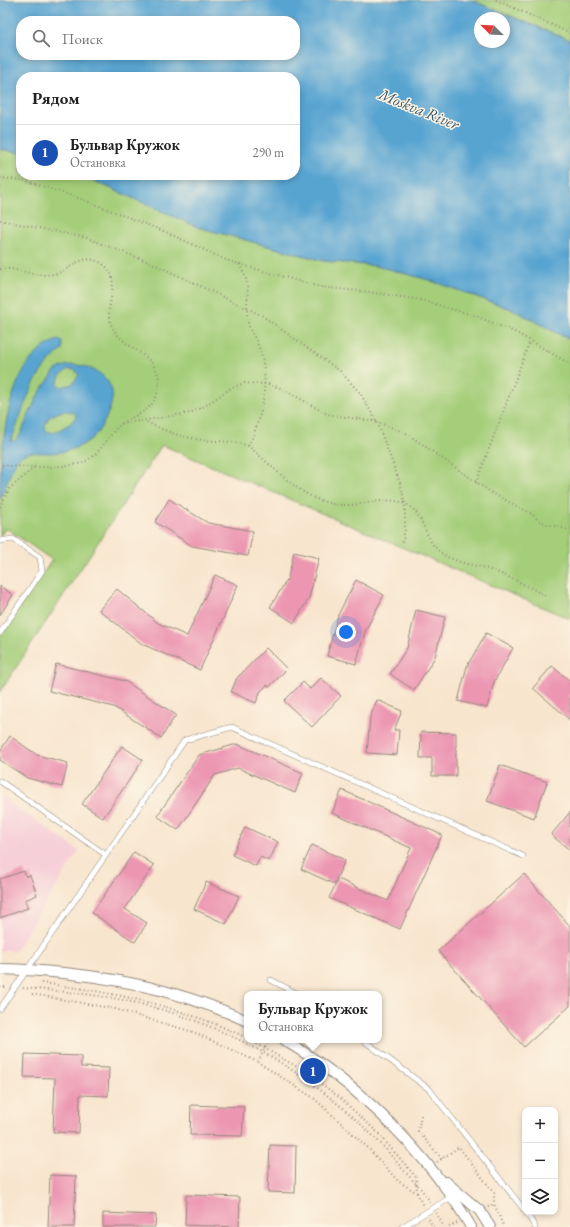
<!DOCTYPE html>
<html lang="ru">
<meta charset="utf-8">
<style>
:root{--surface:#fff;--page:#f6f6f6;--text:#222;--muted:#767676;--line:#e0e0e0;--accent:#1f6fb2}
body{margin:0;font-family:"EB Garamond",serif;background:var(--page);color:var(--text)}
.controls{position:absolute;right:12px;bottom:12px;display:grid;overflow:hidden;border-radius:8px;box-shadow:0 2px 6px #0003}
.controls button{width:36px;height:36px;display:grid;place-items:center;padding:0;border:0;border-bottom:1px solid var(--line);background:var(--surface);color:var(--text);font:20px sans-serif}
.compass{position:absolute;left:474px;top:12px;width:36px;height:36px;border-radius:50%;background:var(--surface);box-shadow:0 2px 6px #0003;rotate:294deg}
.you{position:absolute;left:346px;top:632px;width:14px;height:14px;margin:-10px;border:3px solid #fff;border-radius:50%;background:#1a73e8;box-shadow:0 0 0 6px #1a73e833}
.badge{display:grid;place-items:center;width:26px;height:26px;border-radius:50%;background:var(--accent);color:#fff;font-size:13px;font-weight:700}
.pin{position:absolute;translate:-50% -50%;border:2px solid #fff;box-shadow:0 1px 4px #0006}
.popup{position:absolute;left:244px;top:991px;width:138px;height:52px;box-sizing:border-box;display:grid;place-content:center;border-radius:8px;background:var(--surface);filter:drop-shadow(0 1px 3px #0005);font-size:13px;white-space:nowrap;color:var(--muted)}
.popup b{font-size:15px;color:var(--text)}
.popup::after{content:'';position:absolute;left:50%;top:100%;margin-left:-8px;border:8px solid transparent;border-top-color:var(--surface)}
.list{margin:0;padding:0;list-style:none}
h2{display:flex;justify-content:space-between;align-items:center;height:52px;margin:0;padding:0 16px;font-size:17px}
h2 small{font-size:13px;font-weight:400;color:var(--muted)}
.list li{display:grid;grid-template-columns:26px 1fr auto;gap:12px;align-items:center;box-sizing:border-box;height:56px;padding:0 16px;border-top:1px solid var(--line)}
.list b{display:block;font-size:15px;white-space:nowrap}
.list p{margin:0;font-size:13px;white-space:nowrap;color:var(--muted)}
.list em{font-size:13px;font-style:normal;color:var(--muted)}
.icon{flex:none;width:22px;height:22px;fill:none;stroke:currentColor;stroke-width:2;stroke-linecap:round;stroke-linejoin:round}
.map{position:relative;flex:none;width:570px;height:1227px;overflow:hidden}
.search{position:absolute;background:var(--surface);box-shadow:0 2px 6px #0003;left:16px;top:16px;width:284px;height:44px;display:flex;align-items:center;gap:10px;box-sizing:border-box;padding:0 14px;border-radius:16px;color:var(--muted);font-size:15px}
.panel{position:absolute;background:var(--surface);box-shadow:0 2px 6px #0003;left:16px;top:72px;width:284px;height:108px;border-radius:16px}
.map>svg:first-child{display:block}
.built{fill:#f6cfd8}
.green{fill:#a4ce79;stroke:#687c52}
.water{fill:#59a4d1;stroke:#42687e;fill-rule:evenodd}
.building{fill:#ec96b2}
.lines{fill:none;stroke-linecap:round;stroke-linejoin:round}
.lane-casing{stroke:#92887c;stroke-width:6}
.street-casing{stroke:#92887c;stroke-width:12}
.path{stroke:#92887c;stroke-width:2;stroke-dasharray:1 3;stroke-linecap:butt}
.lane{stroke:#fff;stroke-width:5}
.street{stroke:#fff;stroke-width:10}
.labels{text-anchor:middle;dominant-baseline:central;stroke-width:3;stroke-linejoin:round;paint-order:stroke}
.water-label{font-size:16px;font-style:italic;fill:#3d5b6d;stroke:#fcf5e5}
</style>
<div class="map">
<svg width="570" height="1227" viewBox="0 0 570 1227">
<rect width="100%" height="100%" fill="#fcf5e5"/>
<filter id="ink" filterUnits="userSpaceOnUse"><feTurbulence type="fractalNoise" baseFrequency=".025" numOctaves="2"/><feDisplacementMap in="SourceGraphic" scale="8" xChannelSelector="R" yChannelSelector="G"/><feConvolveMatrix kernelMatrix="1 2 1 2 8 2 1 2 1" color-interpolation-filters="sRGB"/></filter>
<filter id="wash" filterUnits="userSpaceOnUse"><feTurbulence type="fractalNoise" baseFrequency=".012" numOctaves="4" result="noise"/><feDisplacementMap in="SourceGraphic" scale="16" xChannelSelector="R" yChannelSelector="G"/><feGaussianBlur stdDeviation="0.9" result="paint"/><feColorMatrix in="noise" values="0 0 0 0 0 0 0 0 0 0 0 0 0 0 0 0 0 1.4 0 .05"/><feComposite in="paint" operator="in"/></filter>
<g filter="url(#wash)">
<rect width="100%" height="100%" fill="#f8e5ce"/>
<!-- built -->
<path class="built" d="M0,795L79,851L15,951H0Z"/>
<!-- green -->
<path class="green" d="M471,0H570V40Z
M0,149L21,153V175H81L197,227L324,261L377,266L429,280L514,310L570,340V619L162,445L0,692V636L52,560L6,528L0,536Z"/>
<!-- water -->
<path class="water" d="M0,0H471L570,40V340L514,310L429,280L377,266L324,261L197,227L81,175H295V77H21V153L0,149ZM480,18H504V42H480ZM21,21H295V55H21Z
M58,340L62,341V350C31,374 25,406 11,441H15L20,435C29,416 35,396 48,381C51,378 52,374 55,371C72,357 107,369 112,391C114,399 109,411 106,418C95,444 71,454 44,453C34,453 27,450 19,458C14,461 4,491 0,499C0,451 5,358 58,340ZM68,369L75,370L79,375L72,384L61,387L58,384L59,377ZM62,411L74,412L76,416L71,423L54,433L46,431L45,425L49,417Z"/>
<g id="blocks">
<!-- building -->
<path class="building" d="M169,499L208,523L253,531L248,556L192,546L155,522Z
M294,552L319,558L309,598L294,623L270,607L288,578Z
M215,575L238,585L200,670L142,644L99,610L117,589L158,623L187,636Z
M356,580L384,595L365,631L356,664L327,656L338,615Z
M0,586L13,595L0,615Z
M416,610L445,617L435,657L414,690L390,674L407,648Z
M486,633L513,648L494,682L487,708L458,701L467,666Z
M266,648L287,669L269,687L267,685L260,692L256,703L231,692L237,678Z
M56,664L125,681L176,715L161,738L114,707L49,691Z
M552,666L570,681V720L533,688Z
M321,678L341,696L312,727L284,701L303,682L310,689Z
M377,700L402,711L394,730H399L397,755L367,753L370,717Z
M421,732L456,733V776H432V758H420Z
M10,736L37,755L68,763L62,787L27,778L0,760V751Z
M237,744L303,773L295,793L238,768L215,775L178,830L157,816L199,755Z
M122,746L143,760L103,818L82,804Z
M500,765L547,782L534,818L487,801Z
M342,790L442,835L400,929L329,898L338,879L388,901L411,848L332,813Z
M570,812V850L551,835Z
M245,827L278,842L269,861L260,857L256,866L232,855Z
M312,845L345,860L334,884L301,869Z
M134,852L154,865L125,909L147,923L135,942L92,913Z
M24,871L26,877L30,875L37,895L25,900L28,908L0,918V879Z
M524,874L570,926V1006L524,1047L438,951Z
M206,882L239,896L226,924L194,909Z
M25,1054L81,1056V1067L109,1068L108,1096L80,1095L79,1133L53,1132L55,1078L24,1077Z
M191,1105L244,1107L242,1136L190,1135Z
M270,1145L296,1146L295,1193L268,1192Z
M50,1175L76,1176L74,1227H48Z
M186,1195L240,1197L239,1227L185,1225Z
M103,1213L156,1215L155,1227H103Z"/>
</g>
</g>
<g filter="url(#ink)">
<use href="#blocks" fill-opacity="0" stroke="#92887c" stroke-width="1"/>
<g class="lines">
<defs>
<path id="lane" d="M0,541L13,539L40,557L42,571L0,633
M0,781L106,855
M271,980L298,994
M0,1009L185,740L232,727L523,856
M363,1040L429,1089L525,1211
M526,1212L535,1227
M402,1227L453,1196"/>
<path id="street" d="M0,969C85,971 170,985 247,1021
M284,1040C357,1083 429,1154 471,1227
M446,1182L480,1211L490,1227"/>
</defs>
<!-- lane casing -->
<use href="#lane" class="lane-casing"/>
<!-- street casing -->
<use href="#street" class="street-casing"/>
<!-- path -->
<path class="path" d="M496,0L570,33
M0,178L23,180L76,197L166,232L226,260L270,273L320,287L369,292L421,300L476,316L517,333L570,364
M0,220L87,238L154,264L261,315L340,371L360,393L377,422L400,483L405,503V529L402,545
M239,264C254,288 244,299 248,323C250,332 255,337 258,345C271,376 263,418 248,446
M0,269C19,267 35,278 54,274C71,271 81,251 101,263C124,276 105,302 110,321C118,349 156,351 159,380C159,386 157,395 154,401C146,414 131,416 120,425C107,436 101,454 84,462C67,469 19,467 0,465
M147,422C164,431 183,438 203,440C219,442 233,440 248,446C280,471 305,507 350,505C367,504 389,496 406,504C424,512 424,540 440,552C454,563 472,564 488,569C509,576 527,586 546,596
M121,424L190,413L203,407L231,388L244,383L269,384L283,389L327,414L377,422L406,433L492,493L532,514L538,520L547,524L570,530
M476,483L530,341
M0,507L9,489L36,466
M41,983C118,993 177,1005 247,1038
M0,987H7
M23,988C58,991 94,994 128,1001C221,1021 306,1069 373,1136C386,1148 396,1162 408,1175C416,1184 424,1191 430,1202
M32,994L115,1009L193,1032L258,1062L315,1099L369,1149L398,1181L417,1193L423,1206
M250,1040L304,1071L339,1097L378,1133L416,1177L417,1193
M258,1062L269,1040
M421,1115L418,1131L442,1159
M437,1162L459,1147L494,1193V1204
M488,1207L494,1204L504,1227
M436,1213L444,1227
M429,1219L433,1227
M449,1227L457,1223"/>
<!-- lane -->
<use href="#lane" class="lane"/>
<!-- street -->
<use href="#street" class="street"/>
</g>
</g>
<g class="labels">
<!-- water labels -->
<g class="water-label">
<text transform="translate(419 109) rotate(22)">Moskva River</text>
</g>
</g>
</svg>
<div class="controls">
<button>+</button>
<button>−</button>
<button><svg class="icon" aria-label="layers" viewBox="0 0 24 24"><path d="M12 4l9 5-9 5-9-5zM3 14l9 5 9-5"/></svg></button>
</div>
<svg class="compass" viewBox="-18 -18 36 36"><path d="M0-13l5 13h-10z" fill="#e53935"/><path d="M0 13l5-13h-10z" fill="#767676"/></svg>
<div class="you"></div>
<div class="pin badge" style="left:313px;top:1071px;background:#1a4fb4">1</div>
<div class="popup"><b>Бульвар Кружок</b>Остановка</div>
<div class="search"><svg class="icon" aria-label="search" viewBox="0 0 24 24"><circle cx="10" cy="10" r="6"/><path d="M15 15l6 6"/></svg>Поиск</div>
<section class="panel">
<h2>Рядом<small></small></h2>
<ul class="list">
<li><span class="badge" style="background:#1a4fb4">1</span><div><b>Бульвар Кружок</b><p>Остановка</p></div><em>290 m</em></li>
</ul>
</section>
</div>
